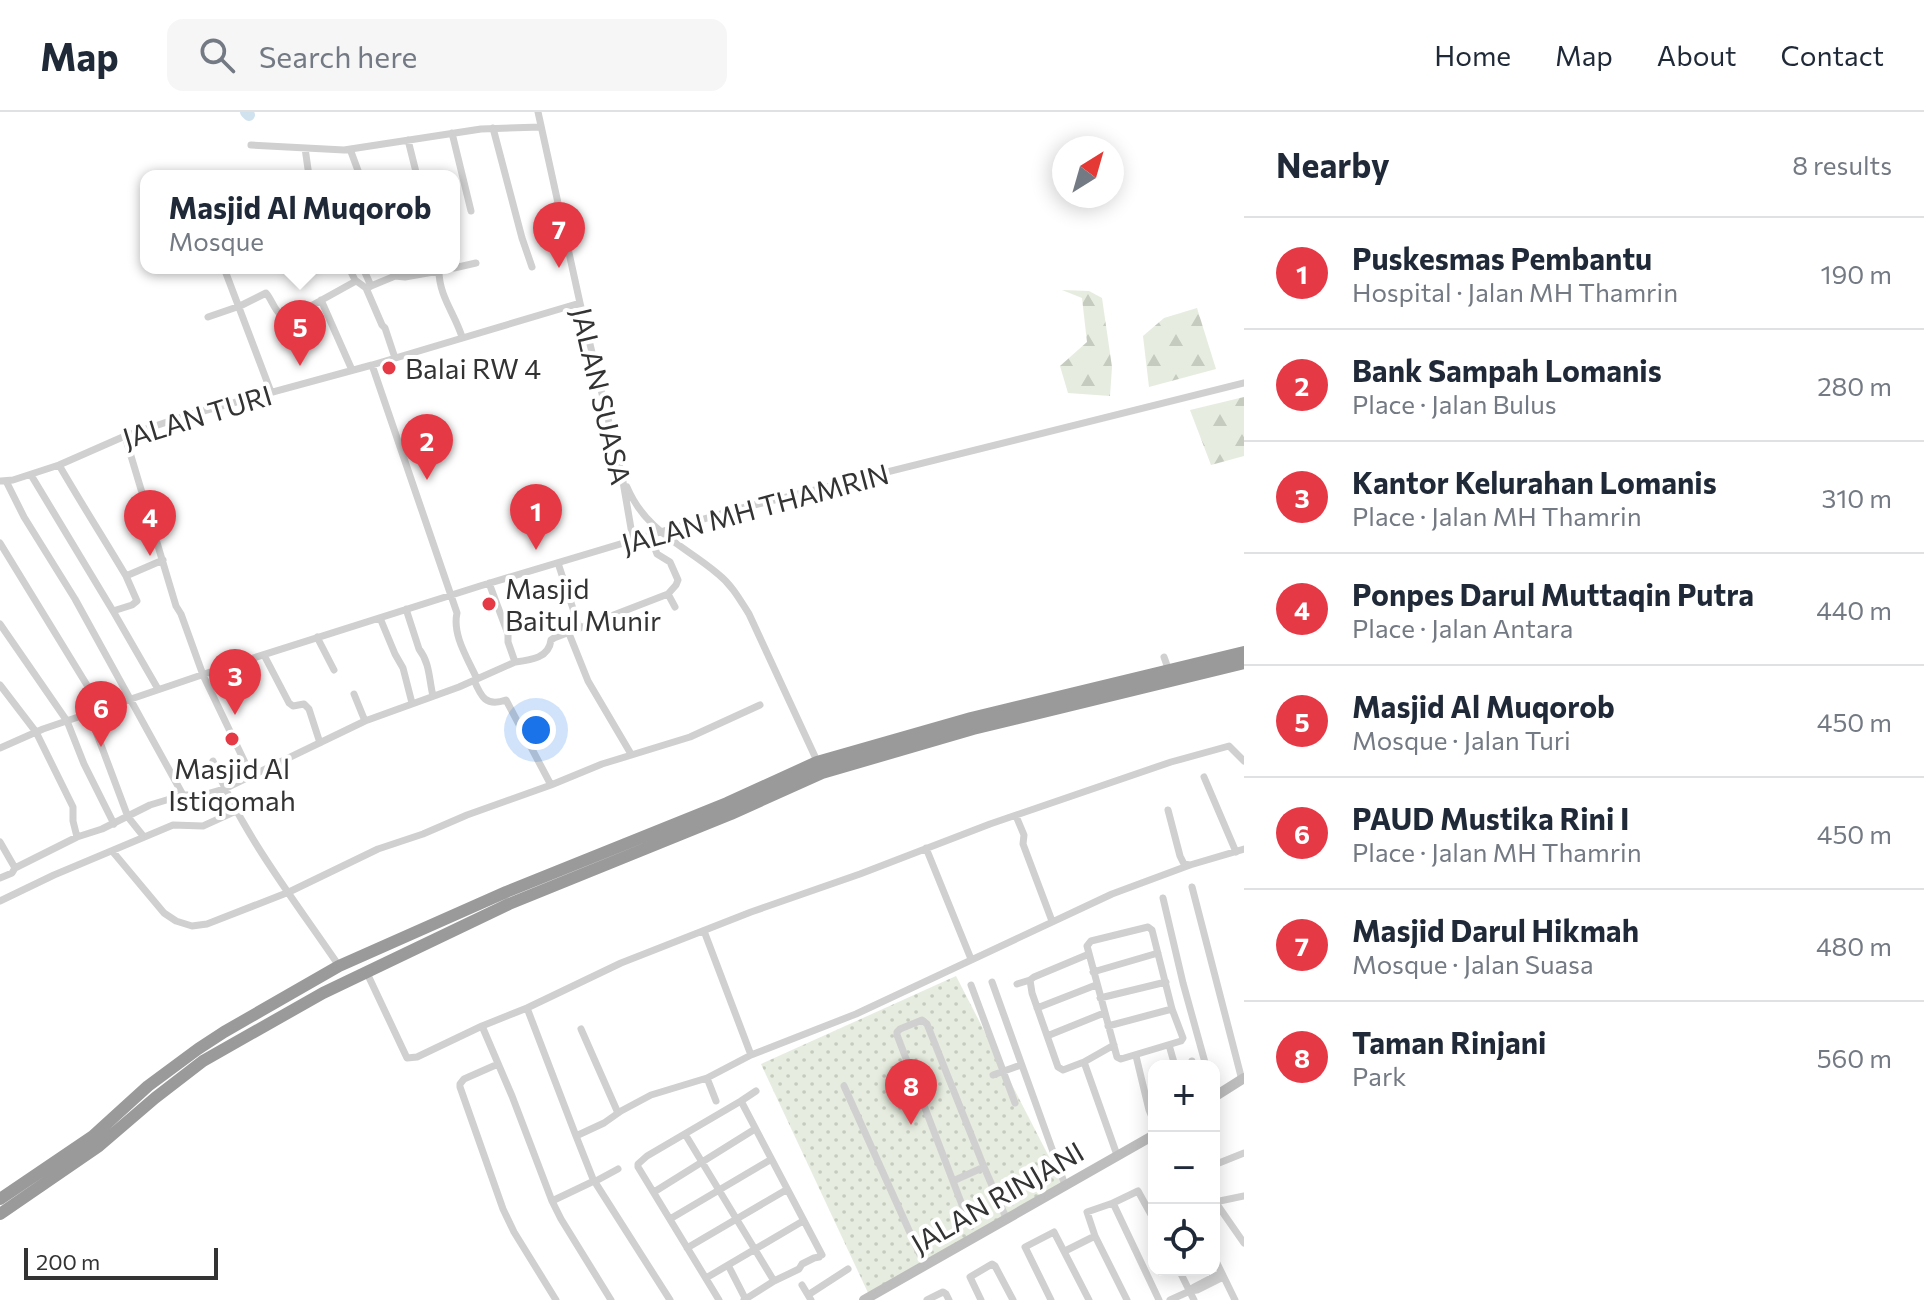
<!DOCTYPE html>
<meta charset="utf-8">
<style>
:root{--surface:#fff;--page:#f6f6f7;--text:#1f2937;--muted:#747a83;--line:#e0e1e3;--accent:#e63946}
body{margin:0;font-family:Commissioner,sans-serif;background:var(--page);color:var(--text)}
.controls{position:absolute;right:24px;bottom:24px;display:grid;overflow:hidden;border-radius:16px;box-shadow:0 4px 20px #0003}
.controls button{width:72px;height:72px;display:grid;place-items:center;padding:0;border:0;border-bottom:2px solid var(--line);background:var(--surface);color:var(--text);font:40px sans-serif}
.compass{position:absolute;left:1052px;top:24px;width:72px;height:72px;border-radius:50%;background:var(--surface);box-shadow:0 4px 20px #0003;rotate:37deg}
.scale{position:absolute;left:24px;bottom:20px;width:194px;box-sizing:border-box;padding-left:8px;border:4px solid #333;border-top:0;font-size:22px;line-height:28px;white-space:nowrap;color:#333;-webkit-text-stroke:6px #fff;paint-order:stroke}
.you{position:absolute;left:536px;top:618px;width:28px;height:28px;margin:-20px;border:6px solid #fff;border-radius:50%;background:#1a73e8;box-shadow:0 0 0 12px #1a73e833}
.badge{display:grid;place-items:center;width:52px;height:52px;border-radius:50%;background:var(--accent);color:#fff;font-size:26px;font-weight:700}
.pin{position:absolute;translate:-50% -66px;filter:drop-shadow(0 2px 4px #0008)}
.pin::after{content:'';position:absolute;top:42px;width:28px;height:24px;background:inherit;clip-path:polygon(0 0,100% 0,50% 100%)}
.popup{position:absolute;left:140px;top:58px;width:320px;height:104px;box-sizing:border-box;display:grid;place-content:center;border-radius:16px;background:var(--surface);filter:drop-shadow(0 2px 6px #0005);font-size:26px;white-space:nowrap;color:var(--muted)}
.popup b{font-size:30px;color:var(--text)}
.popup::after{content:'';position:absolute;left:50%;top:100%;margin-left:-16px;border:16px solid transparent;border-top-color:var(--surface)}
.list{margin:0;padding:0;list-style:none}
h2{display:flex;justify-content:space-between;align-items:center;height:104px;margin:0;padding:0 32px;font-size:34px}
h2 small{font-size:26px;font-weight:400;color:var(--muted)}
.list li{display:grid;grid-template-columns:52px 1fr auto;gap:24px;align-items:center;box-sizing:border-box;height:112px;padding:0 32px;border-top:2px solid var(--line)}
.list b{display:block;font-size:30px;white-space:nowrap}
.list p{margin:0;font-size:26px;white-space:nowrap;color:var(--muted)}
.list em{font-size:26px;font-style:normal;color:var(--muted)}
.icon{flex:none;width:44px;height:44px;fill:none;stroke:currentColor;stroke-width:2;stroke-linecap:round;stroke-linejoin:round}
.map{position:relative;flex:none;width:1244px;height:1188px;overflow:hidden}
header{display:flex;align-items:center;gap:48px;box-sizing:border-box;height:112px;padding:0 40px;background:var(--surface);border-bottom:2px solid var(--line)}
header strong{font-size:38px}
nav{display:flex;gap:44px;margin-inline-start:auto;font-size:28px}
.search{width:560px;height:72px;background:var(--page);display:flex;align-items:center;gap:20px;box-sizing:border-box;padding:0 28px;border-radius:16px;color:var(--muted);font-size:30px}
main{display:flex}
aside{flex:1;background:var(--surface)}
.map>svg:first-child{display:block}
.forest{fill:url(#forest-firs)}
.park{fill:url(#park-dots)}
.lines{fill:none;stroke-linecap:round;stroke-linejoin:round}
.river{stroke:#cfe2ee;stroke-width:12}
.street{stroke:#d0d0d0;stroke-width:7}
.secondary{stroke:#bdbdbd;stroke-width:10}
.highway{stroke:#9a9a9a;stroke-width:12}
.poi-dot{fill:#e63946;stroke:#fff;stroke-width:3}
.labels{text-anchor:middle;dominant-baseline:central;stroke-width:8;stroke-linejoin:round;paint-order:stroke}
.poi-label{font-size:28px;fill:#333;stroke:#fff;text-anchor:start}
.street-label{font-size:28px;fill:#333;stroke:#fff}
</style>
<header>
<strong>Map</strong>
<div class="search"><svg class="icon" aria-label="search" viewBox="0 0 24 24"><circle cx="10" cy="10" r="6"/><path d="M15 15l6 6"/></svg>Search here</div>
<nav><a>Home</a><a>Map</a><a>About</a><a>Contact</a></nav>
</header>
<main>
<div class="map">
<svg width="1244" height="1188" viewBox="0 0 1244 1188">
<defs>
<pattern id="forest-firs" width="22" height="20" patternUnits="userSpaceOnUse" patternTransform="scale(2)"><rect width="22" height="20" fill="#e6ecdf"/><path d="M5 1l3.5 6h-7zM16 11l3.5 6h-7z" fill="#c6cbc0"/></pattern>
<pattern id="park-dots" width="8" height="8" patternUnits="userSpaceOnUse" patternTransform="scale(2)"><rect width="8" height="8" fill="#e6ecdf"/><path d="M2 2h.1M6 6h.1" fill="none" stroke="#c6cbc0" stroke-width="1.8" stroke-linecap="round"/></pattern>
</defs>
<rect width="100%" height="100%" fill="#fff"/>
<!-- forest -->
<path class="forest" d="M1062,178L1089,179L1102,186L1112,255L1110,284L1068,281L1060,254L1087,230L1082,186Z
M1197,196L1216,257L1149,275L1143,224L1164,206Z
M1244,285V344L1211,353L1190,298Z"/>
<!-- park -->
<path class="park" d="M956,864L1064,1074L870,1185L761,952Z"/>
<g class="lines">
<!-- river -->
<path class="river" d="M246,0L249,3"/>
<!-- street -->
<path class="street" d="M538,0L580,191L622,364L633,428
M493,16L522,126L532,155
M452,21L471,99
M408,28L417,64
M251,33L344,38L481,17L541,15
M305,36L309,64
M350,37L360,64
M224,156L271,280
M349,156L355,168L366,176L382,213L385,216L395,246
M363,156L371,174L369,175
M454,156L476,151
M371,174L395,164L405,165L439,159C439,184 455,202 462,225
M321,188L352,258
M208,205L240,194L266,181C274,190 276,207 291,205L356,169
M372,253L457,501C452,523 468,547 477,567
M125,324L176,494L181,502L203,563L251,663
M59,353C81,391 104,427 126,464L163,448
M31,363L113,499L158,577
M1,369L13,368L59,353L125,324L185,304L372,253L580,191
M6,369L24,405L75,487L183,683
M627,375C646,420 684,433 718,462C732,473 740,488 749,502L818,651
M0,431L101,596
M558,451L579,515
M489,471L508,522V530L515,550C531,548 549,546 551,528L554,526L668,482L676,473L678,468L670,450L657,442L650,423
M668,482L675,495
M406,497L419,537C430,551 429,568 433,584
M113,499L132,493L137,489L126,464
M380,506L395,542L403,556L412,591
M0,512L67,609L84,652L114,712
M568,519L588,569L631,642
M317,525L334,558
M264,543L289,591L293,594L304,592L309,597L320,631
M1164,545L1169,559
M474,568C481,585 486,595 506,588L551,673
M0,573L36,620L73,695V709L77,725
M354,582L365,609
M89,601L128,705L144,725
M0,636L43,617L225,555L480,474L734,398L1244,271
M213,649C242,722 295,789 339,854
M1204,665L1236,740
M1168,698L1180,744L1184,752L1190,753
M1016,704L1024,723L1023,732L1052,809
M0,730L15,756L12,761L0,766
M926,736L971,847
M113,740L164,801L176,809L192,814L207,812L289,780L378,737L423,722L467,703L551,673L602,652L690,625L760,593
M15,756L77,725L102,717L150,693L183,683H203L224,677L365,609L459,575L515,550
M1192,775L1242,968
M1163,786L1183,871L1206,954
M0,789L54,763L173,713L203,714L236,699
M1148,815L1152,818L1172,897L1183,926L1181,929L1121,947L1117,945L1087,834L1091,829Z
M704,819L751,943
M1089,842L1034,865L1030,868L1032,881L1058,955L1063,958L1084,950L1117,1043
M366,859L407,946L417,945L482,914L527,896L621,851L751,800L860,762L990,712L1171,650L1229,634L1244,649
M1093,860L1158,841
M992,870L1065,1073
M1017,872L1030,868
M971,873L1015,991
M1100,886L1166,870
M527,896L576,1024L604,1011L621,999L651,983L707,966L751,943L856,902L1112,782L1190,753L1244,737
M1037,896L1096,873
M482,914L512,984L552,1089L561,1107L611,1188
M1108,914L1172,897
M581,917L618,1001
M1047,924L1104,901
M1169,933L1175,954
M1136,944L1149,998L1154,1010
M1192,949L1193,954
M1084,950L1114,933
M498,952L464,967L460,972V975L503,1097L514,1120L556,1188
M993,963L1021,953
M707,966L716,989
M844,974L925,1154
M741,989L756,979
M685,1022L774,1169
M576,1024L593,1067L670,1188
M1214,1053L1244,1041
M953,1069L984,1055
M594,1070L618,1057
M654,1080L755,1017
M1214,1088L1244,1131
M552,1089L594,1069
M1215,1090L1244,1084
M964,1098L897,923V920L900,917L922,908L927,912L984,1055L1007,1108
M670,1107L770,1048
M1154,1108L1138,1079L1113,1091L1159,1188
M1095,1124L1087,1100L1113,1091
M687,1136L786,1078
M1065,1139L1095,1124L1127,1188
M1214,1145L1235,1188
M728,1153L746,1188
M1179,1158L1194,1188
M1221,1161L1194,1175L1190,1179L1197,1178L1223,1165
M706,1166L803,1109
M802,1173L811,1188
M808,1183L848,1157
M719,1188L638,1055V1052L647,1044L741,989L822,1143
M744,1188L774,1169L799,1157L802,1152L814,1146L819,1145
M927,1188L943,1180L946,1182L949,1188
M981,1188L970,1165L992,1152L995,1154L1013,1188
M1051,1188L1025,1135L1054,1120L1089,1188
M1170,1188L1190,1179"/>
<!-- secondary -->
<path class="secondary" d="M1214,985L1244,966
M864,1188L1154,1023"/>
<!-- highway -->
<path class="highway" d="M0,1087L93,1024L148,974L198,937L224,920L339,854L506,780L727,691L817,650L971,606L1244,540
M0,1102L99,1034L155,986L203,949L323,881L509,792L731,702L822,661L973,617L1244,551"/>
</g>
<!-- markers -->
<g class="poi-dot">
<circle cx="389" cy="256" r="8"/>
<circle cx="489" cy="492" r="8"/>
<circle cx="232" cy="627" r="8"/>
</g>
<g class="labels">
<!-- poi labels -->
<g class="poi-label">
<text x="405" y="256">Balai RW 4</text>
<text x="505" y="476">Masjid<tspan x="505" dy="32">Baitul Munir</tspan></text>
<text x="232" y="656" text-anchor="middle">Masjid Al<tspan x="232" dy="32">Istiqomah</tspan></text>
</g>
<!-- street labels -->
<g class="street-label">
<text transform="translate(602 284) rotate(77)">JALAN SUASA</text>
<text transform="translate(197 304) rotate(-17)">JALAN TURI</text>
<text transform="translate(755 396) rotate(-15)">JALAN MH THAMRIN</text>
<text transform="translate(997 1085) rotate(-30)">JALAN RINJANI</text>
</g>
</g>
</svg>
<div class="controls">
<button>+</button>
<button>−</button>
<button><svg class="icon" aria-label="locate" viewBox="0 0 24 24"><circle cx="12" cy="12" r="6"/><path d="M12 2v4M12 18v4M2 12h4M18 12h4"/></svg></button>
</div>
<svg class="compass" viewBox="-18 -18 36 36"><path d="M0-13l5 13h-10z" fill="#e53935"/><path d="M0 13l5-13h-10z" fill="#747a83"/></svg>
<div class="scale">200 m</div>
<div class="you"></div>
<div class="pin badge" style="left:536px;top:438px">1</div>
<div class="pin badge" style="left:427px;top:368px">2</div>
<div class="pin badge" style="left:235px;top:603px">3</div>
<div class="pin badge" style="left:150px;top:444px">4</div>
<div class="pin badge" style="left:300px;top:254px">5</div>
<div class="popup"><b>Masjid Al Muqorob</b>Mosque</div>
<div class="pin badge" style="left:101px;top:635px">6</div>
<div class="pin badge" style="left:559px;top:156px">7</div>
<div class="pin badge" style="left:911px;top:1013px">8</div>
</div>
<aside>
<h2>Nearby<small>8 results</small></h2>
<ul class="list">
<li><span class="badge">1</span><div><b>Puskesmas Pembantu</b><p>Hospital · Jalan MH Thamrin</p></div><em>190 m</em></li>
<li><span class="badge">2</span><div><b>Bank Sampah Lomanis</b><p>Place · Jalan Bulus</p></div><em>280 m</em></li>
<li><span class="badge">3</span><div><b>Kantor Kelurahan Lomanis</b><p>Place · Jalan MH Thamrin</p></div><em>310 m</em></li>
<li><span class="badge">4</span><div><b>Ponpes Darul Muttaqin Putra</b><p>Place · Jalan Antara</p></div><em>440 m</em></li>
<li><span class="badge">5</span><div><b>Masjid Al Muqorob</b><p>Mosque · Jalan Turi</p></div><em>450 m</em></li>
<li><span class="badge">6</span><div><b>PAUD Mustika Rini I</b><p>Place · Jalan MH Thamrin</p></div><em>450 m</em></li>
<li><span class="badge">7</span><div><b>Masjid Darul Hikmah</b><p>Mosque · Jalan Suasa</p></div><em>480 m</em></li>
<li><span class="badge">8</span><div><b>Taman Rinjani</b><p>Park</p></div><em>560 m</em></li>
</ul>
</aside>
</main>
